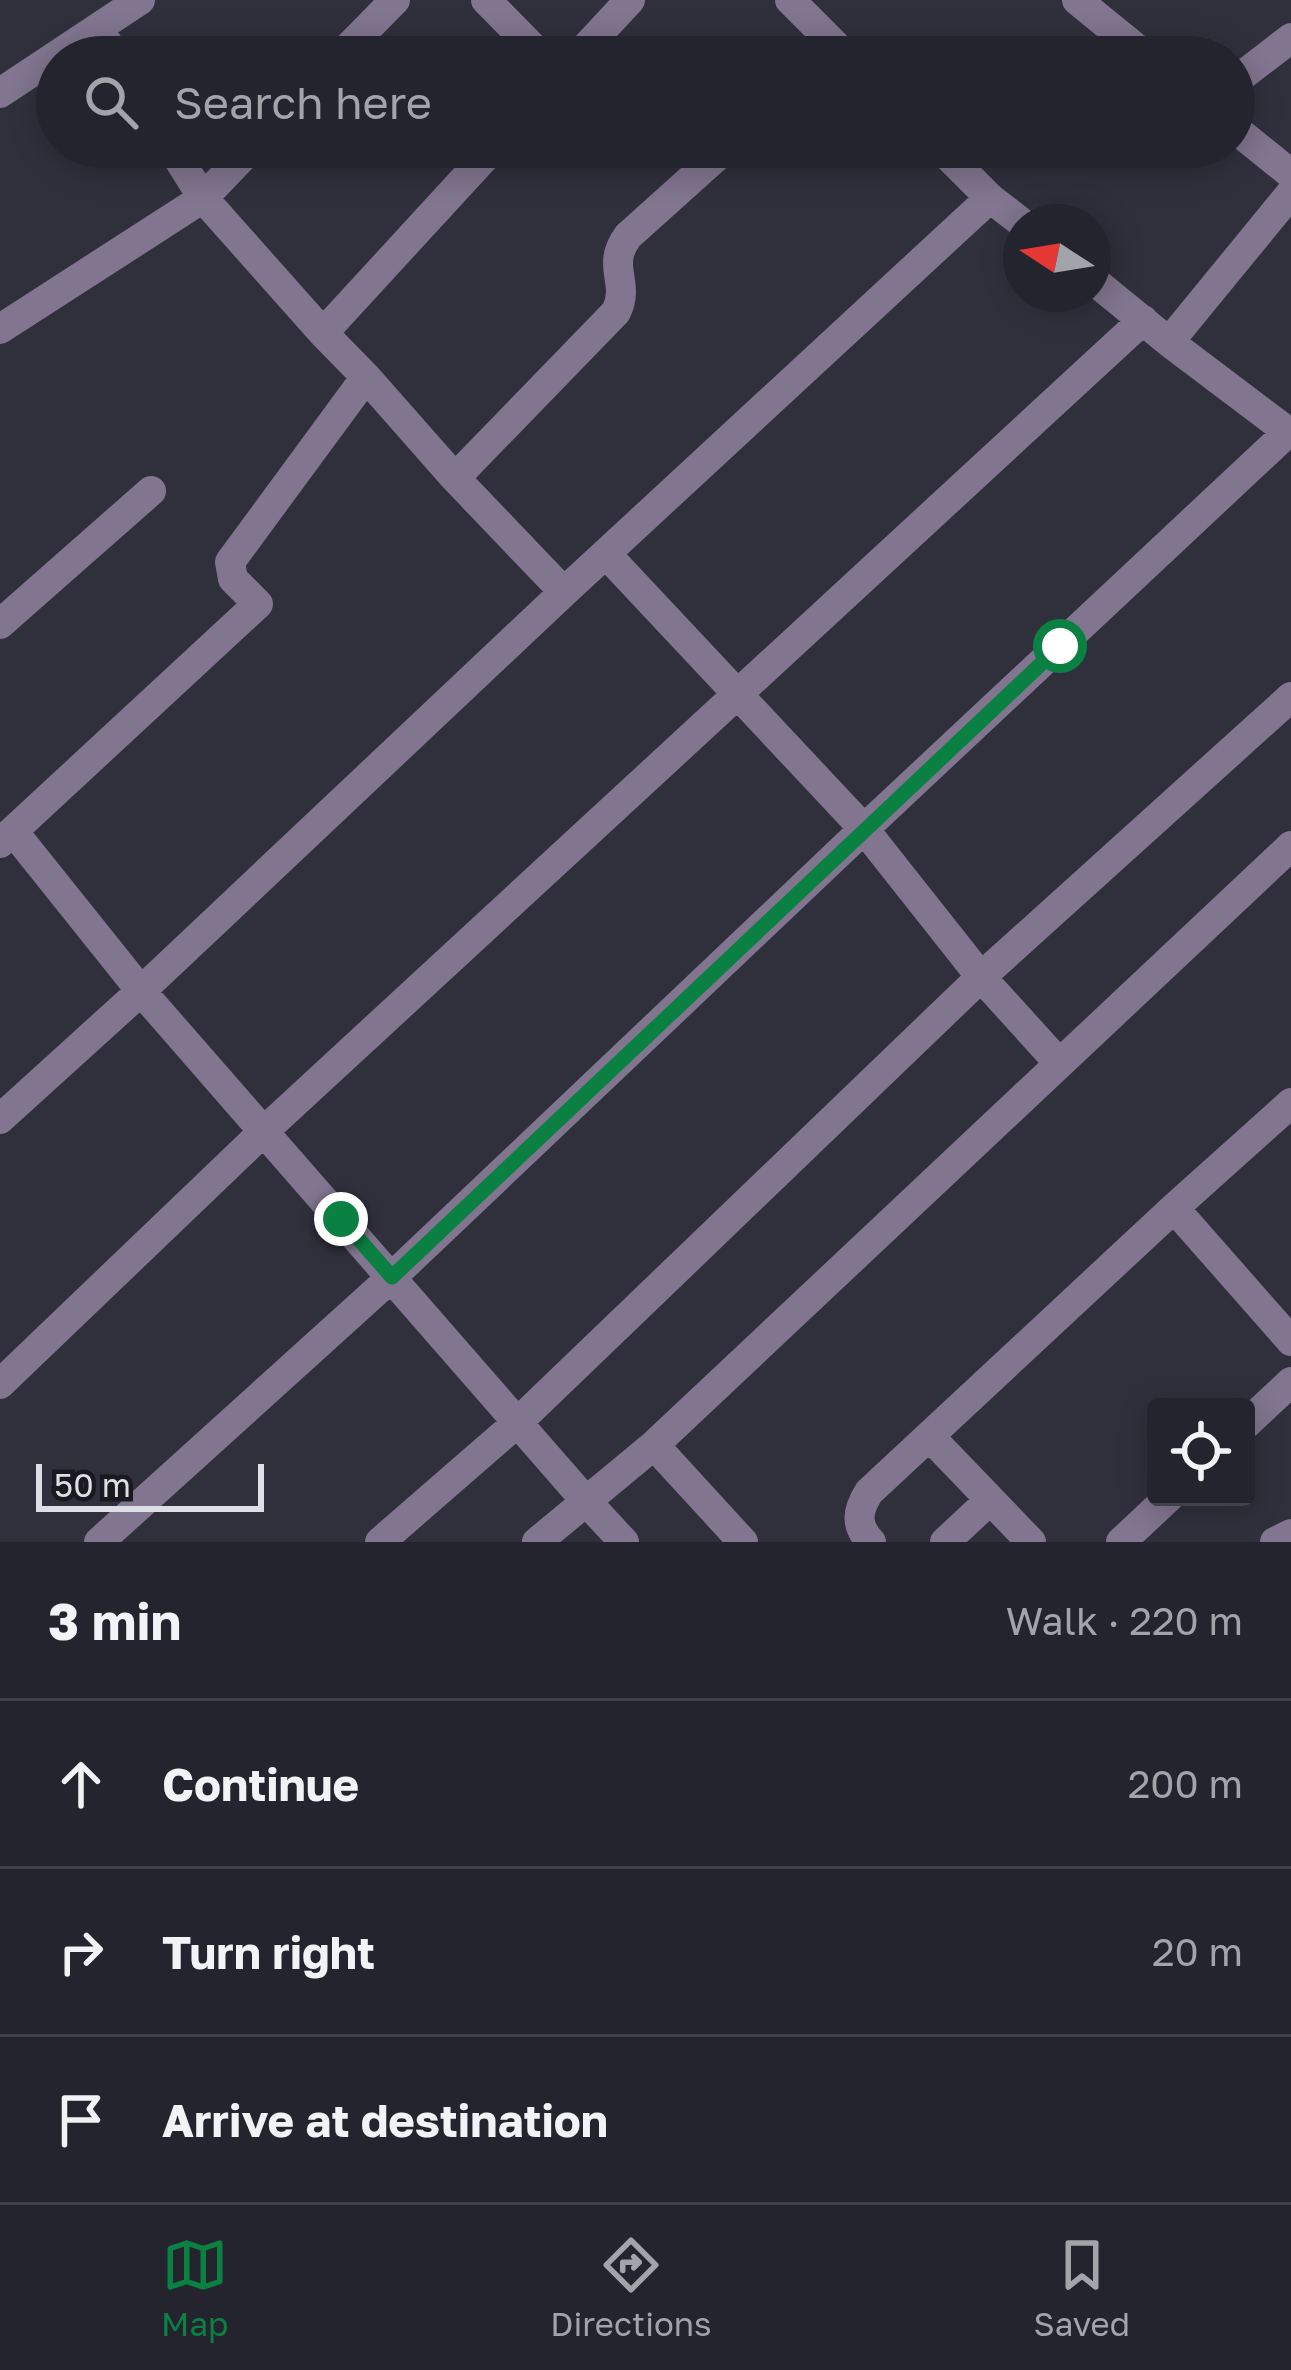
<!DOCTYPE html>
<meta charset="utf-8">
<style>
:root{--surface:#24242e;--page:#30303a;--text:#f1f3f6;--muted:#a3a4aa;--line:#41414a;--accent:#0b8043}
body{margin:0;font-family:"Golos Text",sans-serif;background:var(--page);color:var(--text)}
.controls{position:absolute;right:36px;bottom:36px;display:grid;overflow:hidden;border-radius:12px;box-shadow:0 6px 30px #0003}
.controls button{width:108px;height:108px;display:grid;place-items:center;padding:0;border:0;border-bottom:3px solid var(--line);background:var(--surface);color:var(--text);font:60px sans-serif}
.compass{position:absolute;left:1003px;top:204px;width:108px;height:108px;border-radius:50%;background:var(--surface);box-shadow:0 6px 30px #0003;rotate:282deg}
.scale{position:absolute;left:36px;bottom:30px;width:228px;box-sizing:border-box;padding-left:12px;border:6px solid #dedee6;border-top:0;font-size:33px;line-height:42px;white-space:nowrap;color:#dedee6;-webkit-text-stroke:9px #19191f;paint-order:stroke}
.stop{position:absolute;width:36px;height:36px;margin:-27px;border:9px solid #0b8043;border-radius:50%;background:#fff}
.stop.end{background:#0b8043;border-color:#fff;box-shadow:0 3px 12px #0008}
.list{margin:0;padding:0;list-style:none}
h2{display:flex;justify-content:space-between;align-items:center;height:156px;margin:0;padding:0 48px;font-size:51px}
h2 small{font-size:39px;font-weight:400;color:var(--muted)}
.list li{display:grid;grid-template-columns:78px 1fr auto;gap:36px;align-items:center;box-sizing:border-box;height:168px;padding:0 48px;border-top:3px solid var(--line)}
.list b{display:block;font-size:45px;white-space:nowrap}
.list em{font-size:39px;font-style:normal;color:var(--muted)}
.icon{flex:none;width:66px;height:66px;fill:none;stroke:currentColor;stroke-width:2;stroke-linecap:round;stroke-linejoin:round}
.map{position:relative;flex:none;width:1291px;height:1542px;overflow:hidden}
.search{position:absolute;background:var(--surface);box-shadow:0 6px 30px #0003;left:36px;right:36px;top:36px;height:132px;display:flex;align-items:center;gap:30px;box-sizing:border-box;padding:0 42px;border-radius:66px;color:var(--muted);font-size:45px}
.sheet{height:660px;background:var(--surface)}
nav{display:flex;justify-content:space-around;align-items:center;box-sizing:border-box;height:168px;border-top:3px solid var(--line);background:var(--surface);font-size:33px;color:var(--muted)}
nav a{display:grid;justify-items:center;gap:6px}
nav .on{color:var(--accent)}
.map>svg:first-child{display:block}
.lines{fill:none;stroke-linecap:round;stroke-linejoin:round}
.minor{stroke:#81758f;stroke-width:30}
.route{stroke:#0b8043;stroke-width:15}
</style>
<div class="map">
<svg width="1291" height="1542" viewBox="0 0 1291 1542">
<rect width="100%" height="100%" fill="#30303d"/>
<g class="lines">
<!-- minor -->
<path class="minor" d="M486,0L542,57
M790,0L847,57
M1077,0L1147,57
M98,28L116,57
M339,57L395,0
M577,57L630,0
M1234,82L1291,38
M0,93L140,0
M1234,128L1291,174
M171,147L203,198L323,333
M939,147L990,198L1021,222
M1093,280L1169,342L1291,434
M0,329L203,198L252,147
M1169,342L1291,193
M366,377L455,478L564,592
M455,478L616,312C631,282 605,267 628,236L727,147
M607,555L864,829L981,977L1059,1063
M0,624L151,491
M13,831L141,991L585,1500L624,1542
M0,843L258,604L233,579L230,562L366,377L323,333L494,147
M0,1119L141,991L564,592L990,198
M1174,1208L1291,1341
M0,1384L263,1132L1143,320
M1246,1424L1291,1382
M930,1437L1031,1542
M99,1542L392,1277L864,829L1288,432
M380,1542L518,1422L981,977L1291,697
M537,1542L654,1445
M743,1542L654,1445L1291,846
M871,1542C855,1525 857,1511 869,1492L1174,1208L1291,1103
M945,1542L990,1500
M1121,1542L1169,1497
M1275,1542L1291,1534"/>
</g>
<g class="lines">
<!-- route -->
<path class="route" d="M341,1219L392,1277L1060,646"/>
</g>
</svg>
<div class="controls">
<button><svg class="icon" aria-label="locate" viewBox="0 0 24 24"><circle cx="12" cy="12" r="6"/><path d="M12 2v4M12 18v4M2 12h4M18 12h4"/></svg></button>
</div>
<svg class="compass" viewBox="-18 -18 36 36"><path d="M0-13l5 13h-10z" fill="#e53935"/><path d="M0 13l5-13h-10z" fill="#a3a4aa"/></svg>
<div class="scale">50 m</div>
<div class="stop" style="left:1060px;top:646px"></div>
<div class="stop end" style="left:341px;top:1219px"></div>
<div class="search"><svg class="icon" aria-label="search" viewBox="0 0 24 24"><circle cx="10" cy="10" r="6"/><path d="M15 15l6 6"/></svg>Search here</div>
</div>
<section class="sheet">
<h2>3 min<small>Walk · 220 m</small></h2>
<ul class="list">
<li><svg class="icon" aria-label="ahead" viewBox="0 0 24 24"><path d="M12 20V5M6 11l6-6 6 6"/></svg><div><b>Continue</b></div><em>200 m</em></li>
<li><svg class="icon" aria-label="right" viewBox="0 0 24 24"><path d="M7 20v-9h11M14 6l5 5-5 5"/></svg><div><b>Turn right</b></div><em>20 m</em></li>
<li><svg class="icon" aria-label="arrive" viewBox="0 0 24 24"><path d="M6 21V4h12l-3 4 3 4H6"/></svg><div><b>Arrive at destination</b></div></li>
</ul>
</section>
<nav>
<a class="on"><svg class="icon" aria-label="map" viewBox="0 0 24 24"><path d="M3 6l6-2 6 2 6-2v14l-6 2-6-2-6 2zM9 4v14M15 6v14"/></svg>Map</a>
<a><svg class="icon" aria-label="directions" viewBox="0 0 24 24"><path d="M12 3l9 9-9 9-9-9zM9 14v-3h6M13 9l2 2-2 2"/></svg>Directions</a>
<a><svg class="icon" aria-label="saved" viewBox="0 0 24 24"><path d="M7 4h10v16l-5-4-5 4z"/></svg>Saved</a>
</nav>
